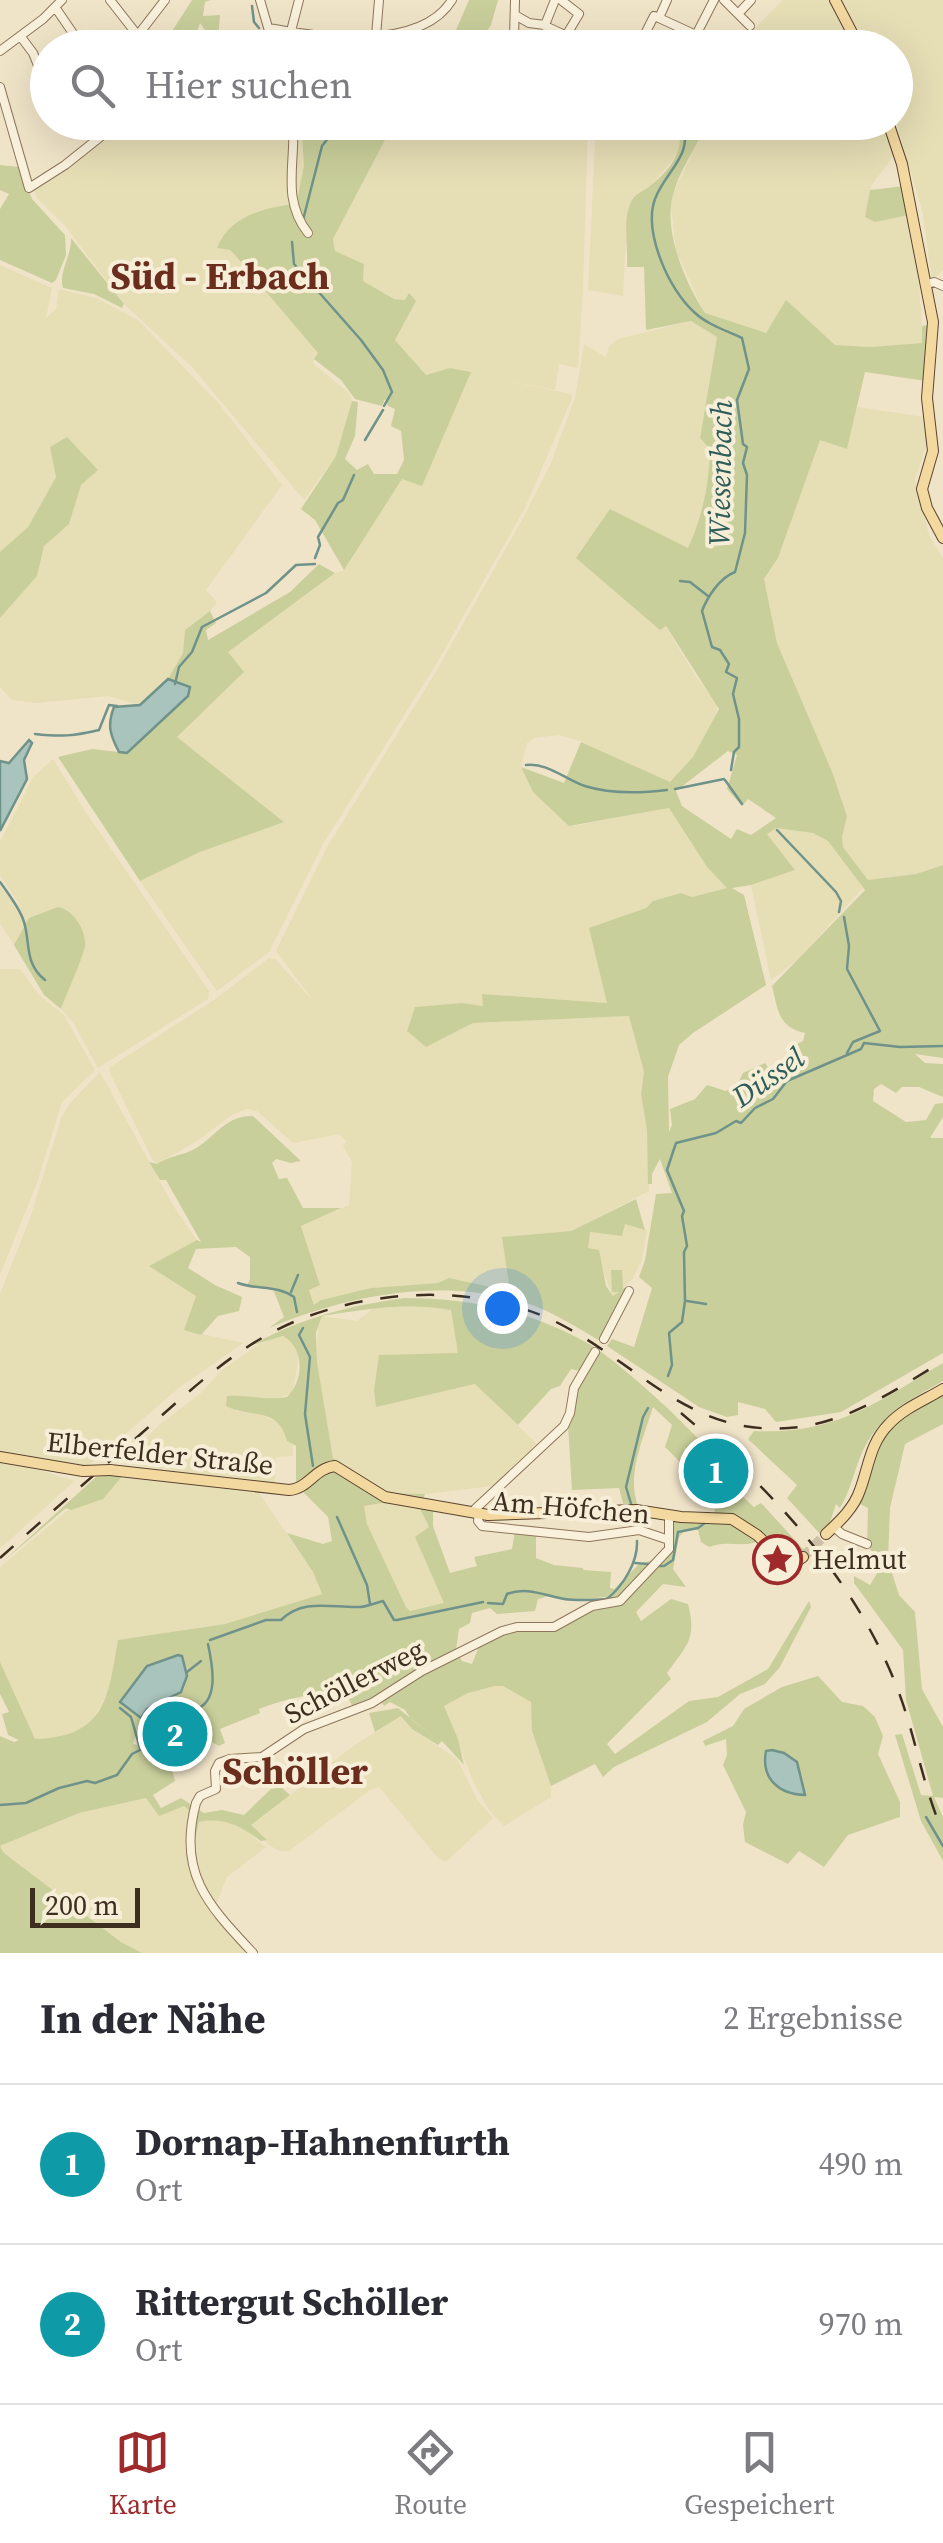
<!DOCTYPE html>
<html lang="de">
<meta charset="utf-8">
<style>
:root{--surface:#fff;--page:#f2f2f3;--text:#2b2b33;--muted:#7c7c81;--line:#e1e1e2;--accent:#9e2a2b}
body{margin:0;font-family:"Source Serif 4",serif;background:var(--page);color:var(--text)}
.scale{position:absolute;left:30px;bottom:25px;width:110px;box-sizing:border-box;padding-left:10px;border:5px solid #3d2e20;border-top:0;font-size:28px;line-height:35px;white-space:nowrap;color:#3d2e20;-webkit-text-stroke:8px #f7eed8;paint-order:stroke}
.you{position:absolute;left:502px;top:1308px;width:35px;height:35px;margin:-25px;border:8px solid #fff;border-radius:50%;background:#1a73e8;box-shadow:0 0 0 15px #1a73e833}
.badge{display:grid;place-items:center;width:65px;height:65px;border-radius:50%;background:var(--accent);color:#fff;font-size:32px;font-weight:700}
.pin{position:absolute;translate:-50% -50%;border:5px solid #fff;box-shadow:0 2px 10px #0006}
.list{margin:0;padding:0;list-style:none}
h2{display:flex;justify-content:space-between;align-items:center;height:130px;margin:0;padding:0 40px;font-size:42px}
h2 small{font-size:32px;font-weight:400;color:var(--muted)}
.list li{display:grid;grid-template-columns:65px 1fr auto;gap:30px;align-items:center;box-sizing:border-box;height:160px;padding:0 40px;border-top:2px solid var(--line)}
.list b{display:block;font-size:38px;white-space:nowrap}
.list p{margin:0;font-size:32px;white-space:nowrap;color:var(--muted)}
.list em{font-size:32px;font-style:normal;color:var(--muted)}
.icon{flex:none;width:55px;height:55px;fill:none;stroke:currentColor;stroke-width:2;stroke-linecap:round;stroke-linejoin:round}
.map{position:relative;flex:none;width:943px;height:1953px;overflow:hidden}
.search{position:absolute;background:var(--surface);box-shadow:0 10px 40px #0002;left:30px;right:30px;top:30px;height:110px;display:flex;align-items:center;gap:25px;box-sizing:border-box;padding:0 35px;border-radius:55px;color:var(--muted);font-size:38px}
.sheet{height:450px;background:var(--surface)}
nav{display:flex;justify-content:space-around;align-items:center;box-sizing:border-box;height:140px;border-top:2px solid var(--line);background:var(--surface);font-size:28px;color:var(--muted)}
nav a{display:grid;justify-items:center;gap:5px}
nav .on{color:var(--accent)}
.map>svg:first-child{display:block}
.farmland{fill:#e6deb5}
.green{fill:#c9cf9b;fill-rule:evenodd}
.water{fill:#a9c4bc;stroke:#6f938a;stroke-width:2.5}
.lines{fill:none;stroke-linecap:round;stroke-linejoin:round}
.stream{stroke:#6f938a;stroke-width:2.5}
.major-tunnel{stroke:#ccc0a6;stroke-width:10;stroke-dasharray:10 5;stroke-linecap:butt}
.minor-casing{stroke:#8d765c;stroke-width:10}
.major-casing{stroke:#5b4430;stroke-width:12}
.minor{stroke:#faf1dc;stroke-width:8}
.major{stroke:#f3d9a0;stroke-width:10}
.rail{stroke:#3d2e20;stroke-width:2.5;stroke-dasharray:18 18;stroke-linecap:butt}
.major-bridge-casing{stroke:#5b4430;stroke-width:12;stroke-linecap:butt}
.major-bridge{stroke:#f3d9a0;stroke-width:10}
.labels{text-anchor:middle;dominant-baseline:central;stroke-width:8;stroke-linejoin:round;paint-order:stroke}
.street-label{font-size:28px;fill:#3d2e20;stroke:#f7eed8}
.poi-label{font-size:28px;fill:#3d2e20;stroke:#f7eed8;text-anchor:start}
.water-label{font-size:30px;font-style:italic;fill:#2f5d5a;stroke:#f7eed8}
.district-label{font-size:38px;font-weight:bold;fill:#6b2e1e;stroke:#f7eed8}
</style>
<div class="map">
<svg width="943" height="1953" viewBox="0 0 943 1953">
<rect width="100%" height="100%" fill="#f0e4c8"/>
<!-- farmland -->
<path class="farmland" d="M783,0H832L856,48H735Z
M841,0H943V270L932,281L923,214L896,122V74L904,66L893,45L864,47Z
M122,123H297L296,134L302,135L304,167L296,204L218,248L230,250L235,255L318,353L313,363L350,394L352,401L336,456L304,500L193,368L124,304L66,227L37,198L34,190Z
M394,123H588L583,289L578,368L559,364L555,390L489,377L571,394L572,398L525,508L435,666L323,844L269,952L217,991L140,881L200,852L283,821L177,737L243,673L227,652L335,573L344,570L402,479L450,368L426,375L395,340L416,301L394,299L363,281L364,264L335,251L333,239Z
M596,123H678L683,141L678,154L651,185L632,198L628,208L623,296L588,290Z
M693,123H885L895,154L871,186L865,217L909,215L919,284L923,343L870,347L835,345L786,301L766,333L705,314L676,251L671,206L673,193L703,132Z
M0,265L52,288L46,318L56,309L59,289L96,298L138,320L220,405L282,485L206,590L217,602L210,611L185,630L183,653L168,679L140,705L108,696L37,703L12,700L0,687V618L37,576L44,545L69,524L81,485L51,447L56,477L28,527L0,552Z
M691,321L717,336L700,437L710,448L709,479L702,515L661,630L665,625L696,677L718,704L714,722L693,757L670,783L582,742L559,735L534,738L527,743L521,767L533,792L573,826L669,808L707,867L728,888L692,897L681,893L654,901L646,908L590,928L608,1003L483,994V1006L462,1003L415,1007L407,1030L426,1047L473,1023L629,1016L644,1072L641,1094L647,1130L649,1191L571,1231L503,1237L511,1291L449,1278L438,1283L371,1288L321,1300L314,1306L309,1290L320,1284L301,1226L349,1205L352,1162L343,1146L346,1141L339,1134L293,1143L257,1111L247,1109L232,1115L194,1143L157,1164L153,1161L109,1071L110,1067L214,1000L269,958L275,959L316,1004L276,951L327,847L434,675L523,518L550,465L575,398L584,344L606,357L609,346L618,339Z
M857,407L925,417L927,444L915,479L929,535L943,558V865L916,874L868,880L843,847L842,837L847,815L833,774L777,643L764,580L778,558L820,439L847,449Z
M53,759L87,814L209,991L208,999L98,1068L74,1024L61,1009L85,944L29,918L14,945L0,923V887L22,909L0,875V842L33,777Z
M777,828L813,833L829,841L863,888L797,960L771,980L751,885L795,870L766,833Z
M0,969H20L39,995L63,1014L95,1070L62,1102L37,1183L0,1275Z
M100,1072L174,1207L197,1240L150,1265L196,1296L184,1330L243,1343L180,1387L88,1466L0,1453V1294L29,1221L62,1116L71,1102Z
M624,1223L647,1230L642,1260L632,1280L613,1297L598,1258L587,1248L590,1231Z
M427,1306L451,1310L459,1353L376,1406L476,1384L539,1446L493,1486L425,1494L385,1493L333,1458L317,1362L318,1322L322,1316L357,1321L374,1308Z
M276,1337H288L299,1354L293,1392L278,1399L257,1398L235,1411L262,1415L283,1425L287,1441L293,1445V1456L276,1457L275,1484L125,1464L123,1461L158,1426L202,1392L221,1371L257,1345Z
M0,1460L15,1462L74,1481L0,1549Z
M123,1478L257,1490L313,1572L322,1594L225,1624L119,1640L109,1690L91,1723L78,1734L35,1740L0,1662V1567L69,1509L103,1498L118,1479Z
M382,1503L419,1507L429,1527L436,1580L445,1603L410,1611L406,1607L367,1524L363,1506Z
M495,1686H503L532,1702V1731L551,1786V1797L504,1826L489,1810L473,1781L444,1706L468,1693Z
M401,1716L412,1729L457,1759L478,1801L493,1818L446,1862L438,1858L379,1787L370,1790L289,1851H279L269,1845L250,1826L352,1747Z
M146,1798L159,1815L184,1806L190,1811L187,1845L192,1873L251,1953H142L121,1942L4,1853L0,1846L79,1813Z
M216,1819L239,1825L266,1847L227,1877L215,1907L192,1854L199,1822Z"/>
<!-- green -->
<path class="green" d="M192,0H211L205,2L203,16L220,15L218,40L211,39L200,23L196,35L210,41L206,47H162Z
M469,0H498L491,25L477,47H426L453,37Z
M297,123H394L333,239L335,251L364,264L363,281L394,299L405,300L409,293L416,301L395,340L426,375L450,368L471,372L422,486L402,479L344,570L315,520L301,509L336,456L352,401L358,402L355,436L345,459L357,470L368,464L374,474H397L404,460L401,431L391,426L395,409L388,406L385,399L382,406L355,399L341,380L314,359L318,353L235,255L230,250L217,248C229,216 266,207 296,204L304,166L302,135L296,134Z
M678,123H693L703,132C693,152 678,174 673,195C663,232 686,284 705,313L766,333L786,300L835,345L870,347L922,343V326L930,325L926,381L865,372L847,449L820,440L778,558L764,579L777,643L833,774L847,816L842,837L843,847L868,880L916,874L943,865V1058L915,1054L925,1063L943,1064V1097L919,1087H902L896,1093L881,1084L874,1089L873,1101L906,1122L926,1120L935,1104L943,1103V1117L930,1138H943V1353L841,1412L776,1422L765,1409L738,1402V1415L727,1417L699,1407L607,1346L612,1339L634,1347L652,1288L639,1277L645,1260L656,1194L672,1193L660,1159L652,1174V1184H648L647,1130L641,1094L644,1072L629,1016L473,1023L426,1047L407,1031L415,1007L462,1003L483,1006L482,994L607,1003L589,928L646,908L653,901L681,893L692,897L727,888L707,867L669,808L569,826L533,792L521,767L564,783L581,742L670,782L693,757L719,709L666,626L660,630L576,558L610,509L688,548C703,516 709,484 710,449L700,438L717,337L691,321L646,330L644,267H627C628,248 623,221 630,204C633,195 640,193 647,188C670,171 686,151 678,123ZM728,751L737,755L727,789L742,806L748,799L776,818L751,835L737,829L731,839L682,806L676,791ZM776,828L813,833L828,841L865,890L772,986C778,1010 778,1027 805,1033L803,1041L793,1046L790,1060L798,1070L779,1083L765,1063L743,1073L738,1083L726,1091L707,1085L695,1099L670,1109L672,1125L669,1132L668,1077L679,1045L693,1033L766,985L744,895L732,888L751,885L795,870L767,834Z
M0,165L20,167L32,199L65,235L66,255L56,280L52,283L0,260V209L9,194L0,190Z
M904,186L909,215L875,222L865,217L870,190Z
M71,238L124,304L122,308L94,294L63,288C58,273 72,255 71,238Z
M67,437L98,470L81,485L69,524L44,546L37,576L0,618V552L28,527L56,477L50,447Z
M319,564L335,573L228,652L244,672L177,737L284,822L200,852L140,881L58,757L92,749L127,753L188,696L190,687L168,679L183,653L185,630L210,611L216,623L206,630L208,640L290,592Z
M58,907C74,910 86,930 85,946C83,958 66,995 61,1009L44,995L14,945L29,918Z
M253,1116L301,1161L291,1163L276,1159L272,1163L279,1179L287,1178L303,1208H341L301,1226L320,1285L309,1290L314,1305L321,1300L371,1288L438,1283L449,1278L510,1291L502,1237L571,1231L636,1199L645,1230L625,1224L622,1236L590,1232L588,1248L599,1250L606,1286L613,1296L619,1292H612L611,1270H622L623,1289L626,1287L600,1341C578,1328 556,1314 532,1305C446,1276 350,1294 269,1328L284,1317L273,1289L247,1286L250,1279V1257L236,1247L196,1249L188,1268L215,1285L242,1297L239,1311L218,1316L201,1335L184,1330L196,1296L149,1266L197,1240L201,1242L166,1180H160L149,1162L157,1164C168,1157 177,1156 188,1152C214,1142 222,1115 253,1116Z
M404,1298C473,1298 535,1312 596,1348L590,1357L596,1356L600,1351C640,1381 674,1413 707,1448L696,1444L687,1450L685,1457L696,1474L694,1476L665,1447L672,1425L653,1407C644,1437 626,1475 638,1506L624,1507L619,1488L572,1490L568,1425L580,1371L571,1369L560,1386L551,1389L518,1425L475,1384L376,1407L374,1390L379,1355L458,1353L451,1310C407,1302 366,1309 322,1316L316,1332L317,1362L333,1458L385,1493L425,1494L420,1507L433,1509V1526L450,1573L477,1566L474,1557L512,1549L515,1531L536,1532V1558L554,1565L583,1568V1570L611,1572L610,1588L614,1589L638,1565L658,1558L669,1546L670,1517L695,1519L715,1514L714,1500L704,1496L709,1486L720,1492L728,1483L754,1507L761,1503L805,1551L791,1557L767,1536C744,1552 731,1538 709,1547L701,1542L698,1530H685L679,1537L673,1569L686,1587L663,1584L636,1612L641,1621L671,1599L688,1604C697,1639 687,1645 667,1673L671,1679L607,1744L615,1754L689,1701L718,1697L768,1669L809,1601L811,1607L780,1667L765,1684L740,1694L707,1722L614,1767L603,1777L595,1764L551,1786L532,1731L531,1702L503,1686H495L468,1693L444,1706L458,1739L464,1765L442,1741L438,1745L412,1729L401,1716L375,1732L369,1713L398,1708L436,1739L411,1719L405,1710L390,1702L384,1706L380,1700L458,1654L462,1661L472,1664L480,1644L505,1631L555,1628L576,1616L605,1608V1597L566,1601L549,1596L538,1599L535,1611L497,1614L490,1608L472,1613L470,1623L459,1629L456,1650L363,1704L353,1708L343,1686C313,1696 288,1697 259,1709L260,1713L220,1729L225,1743L219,1746L204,1738L203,1716L139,1725L133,1744L153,1748L164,1737L175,1781L153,1795L161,1808L181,1798L204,1813L222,1810L244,1815L271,1789L281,1787L290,1795L251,1825L267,1840L261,1841C240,1826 225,1817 199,1822L192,1854L201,1886L192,1862L191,1832L187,1829L190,1811L184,1806L159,1816L146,1798L79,1813L0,1846L4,1853L121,1942L142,1953H0V1736L14,1742L19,1740L8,1735L2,1714L9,1712L0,1694V1662L35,1739C105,1737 108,1699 118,1640L225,1624L322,1594L313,1572L287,1533L323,1544L332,1541L328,1517L302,1491L312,1480L307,1475L296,1485V1446L287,1441C278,1406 252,1419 226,1406L227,1396C247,1394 267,1401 287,1397C304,1381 305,1348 283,1336L252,1345C301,1318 348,1306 404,1298ZM382,1503L419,1507L429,1527L415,1537L444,1603L410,1611L406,1607L367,1524L364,1506ZM180,1655L187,1676L184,1689L147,1709L140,1718L120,1702L147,1666Z
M943,1363V1381C915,1397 885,1412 868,1441C855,1462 853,1487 840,1508L836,1504L828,1528L821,1535L787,1498L797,1485L748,1439L754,1431C836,1435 877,1402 943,1363Z
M943,1395V1424L905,1444L890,1508L888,1560L899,1595L915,1612L922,1689L943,1727V1798L934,1797L943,1817V1861L921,1821L895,1735L902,1734L921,1795L933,1796L906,1700L903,1650L854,1583V1576L870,1585L882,1565L867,1545L868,1508L860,1504L876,1450L891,1426Z
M124,1474L103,1499L71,1510L66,1508L0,1564L96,1477Z
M818,1676L842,1702L863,1706L875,1717L883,1736L878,1754L900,1802V1817L848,1835L824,1867L799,1851L788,1864L745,1842L743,1825L746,1812L723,1765L727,1755L726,1739L705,1746L703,1741L733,1726L744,1709L782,1687Z"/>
<!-- water -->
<path class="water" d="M168,679L190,687L188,696L127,753L119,752C110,735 107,725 114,707L140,705Z
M29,740L32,743L24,760L27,779L0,831V761L9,763Z
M178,1655L182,1656L187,1676L181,1692L147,1709L141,1718L120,1702L147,1666Z
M772,1750L784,1753L797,1762L805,1795C777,1794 761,1777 766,1751Z"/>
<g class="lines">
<!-- stream -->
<path class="stream" d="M252,6L254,22L259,28
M262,48V45
M681,122C696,154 665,171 655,199C643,232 669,290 694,312C706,324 727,331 742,338L749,369L737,400L743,444L747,447L743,463L747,475L745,533L735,572C719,578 707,598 702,611L712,647L720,650L729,664L726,672L737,678L733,694L739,719V747L734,752L731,770
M332,123V122
M303,220L322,146L329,137
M292,242L294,264L361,340L383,370L392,392L384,406
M365,440L383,410
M315,558L320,545L318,537L338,503L343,500L354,475
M680,581L690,582L708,596
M175,684L179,667L192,652L202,627L266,593L296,565L315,564
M35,734C61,737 74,736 99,730L109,705L117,706
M526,765C547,762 566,780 585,786C610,794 642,793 667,790
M725,780L742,804
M675,789L724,779
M777,830L836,892L841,901L839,912
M0,882C8,893 18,906 23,919C31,939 23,963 45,980
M844,917L849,946L847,969L880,1031L853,1042L847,1053
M238,1283C257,1290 277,1285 294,1297L297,1312
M291,1292L298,1275
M687,1301L706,1304
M303,1328L299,1335L310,1357L305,1414L313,1466
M668,1376L672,1365L669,1333L682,1322L685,1301L684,1252L687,1246L682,1216L684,1211L667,1170L676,1143L716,1133L736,1121L741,1123L755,1108L773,1099L787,1081L861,1049L864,1043L900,1047L943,1046
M632,1507L626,1487L643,1417L648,1408
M337,1517L367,1585L370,1604
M635,1563L648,1564
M657,1566H664L673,1560L678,1532L698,1528L705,1523
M488,1603L503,1604L507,1594C526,1586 546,1596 565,1599C578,1601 594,1600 607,1599C623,1586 638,1562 637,1541
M210,1640L266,1620H281C303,1598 332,1608 359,1607C366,1607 375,1603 383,1601L394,1620H397L483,1602
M187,1672L201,1661
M120,1708L131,1717L140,1748
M0,1805L26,1803L59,1788L87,1781L95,1783L117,1775L132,1754L152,1744L162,1730L157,1725C168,1709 177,1714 193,1710C221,1704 212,1663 208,1644
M926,1817L943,1846"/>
<!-- major-tunnel -->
<path class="major-tunnel" d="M803,1557L826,1534"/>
<defs>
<path id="minor" d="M110,0L139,37
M260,0L274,48
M561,0L579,14L567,34L568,38L587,48
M724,0L750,26
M55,7L83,48
M738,14L751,0
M515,15L529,23L545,25L555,0
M659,18L696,35L708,48
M543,25L567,36
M269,28C319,38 421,51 452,0
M291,31L299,0
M696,35L714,0
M376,36L379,0
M21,37L33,53L48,90
M514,38L515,0
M128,48L165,0
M638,48L654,16L659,18L667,0
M0,51L43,19L62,0
M0,87L29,188L65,165L119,122
M293,122C296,163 281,199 308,233
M927,284L934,282L943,286
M604,1339L629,1291
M473,1511L564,1426L570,1413L574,1388L595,1352
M479,1513L478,1521L482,1526L589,1537L639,1530L669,1540
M834,1527L842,1534L867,1544
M253,1953C208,1905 177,1873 196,1803L200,1796L216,1789L215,1771L219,1763L230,1759L262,1757L304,1729L372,1703L422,1671L502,1631L517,1627H554L592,1606L620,1601L669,1549V1516"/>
<path id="major" d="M835,0L860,48
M888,122L902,164L933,322L927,398L933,451L922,489L927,508L943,538
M0,1457L83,1471
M110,1470L289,1490C308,1489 315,1468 335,1466L385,1497L488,1515L636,1510L681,1517L732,1519L757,1535L783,1560L797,1561L803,1557
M826,1534C840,1521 854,1508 860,1490C869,1466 870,1443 889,1424C904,1408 925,1400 943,1389"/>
</defs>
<!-- minor casing -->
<use href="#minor" class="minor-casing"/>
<!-- major casing -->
<use href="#major" class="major-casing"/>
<!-- minor -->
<use href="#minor" class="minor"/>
<!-- major -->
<use href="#major" class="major"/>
<!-- rail -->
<path class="rail" d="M681,1413C769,1487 853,1576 896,1685C914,1730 921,1778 939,1823
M0,1558C47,1516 95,1474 143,1432C190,1391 236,1346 296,1321C376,1288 483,1283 562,1325C645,1369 694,1440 799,1427C853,1420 898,1388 943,1361"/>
<defs>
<path id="major-bridge" d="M83,1471L110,1470"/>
</defs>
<!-- major-bridge casing -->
<use href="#major-bridge" class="major-bridge-casing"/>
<!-- major-bridge -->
<use href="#major-bridge" class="major-bridge"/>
</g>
<!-- icons -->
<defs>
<symbol id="sight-ring" viewBox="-11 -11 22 22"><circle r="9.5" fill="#f7eed8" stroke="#9e2a2b" stroke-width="1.5"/><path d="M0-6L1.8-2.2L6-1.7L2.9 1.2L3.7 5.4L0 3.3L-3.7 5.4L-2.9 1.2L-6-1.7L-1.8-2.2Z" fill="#9e2a2b"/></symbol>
</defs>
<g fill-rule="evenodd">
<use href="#sight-ring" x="750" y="1532" width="55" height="55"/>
</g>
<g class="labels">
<!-- street labels -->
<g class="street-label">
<text transform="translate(160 1453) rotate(6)">Elberfelder Straße</text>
<text transform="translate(571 1507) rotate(5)">Am Höfchen</text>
<text transform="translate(354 1681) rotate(-27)">Schöllerweg</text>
</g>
<!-- poi labels -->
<g class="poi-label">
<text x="812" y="1559">Helmut</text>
</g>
<!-- water labels -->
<g class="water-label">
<text transform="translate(720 473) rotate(-89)">Wiesenbach</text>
<text transform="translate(768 1077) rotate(-35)">Düssel</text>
</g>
<!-- district labels -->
<g class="district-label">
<text x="220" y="276">Süd - Erbach</text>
<text x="295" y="1771">Schöller</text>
</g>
</g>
</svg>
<div class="scale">200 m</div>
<div class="you"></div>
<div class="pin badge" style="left:716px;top:1471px;background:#0f9aa8">1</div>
<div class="pin badge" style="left:175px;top:1734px;background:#0f9aa8">2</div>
<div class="search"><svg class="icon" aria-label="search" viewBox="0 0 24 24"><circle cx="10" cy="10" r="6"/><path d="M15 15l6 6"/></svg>Hier suchen</div>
</div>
<section class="sheet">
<h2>In der Nähe<small>2 Ergebnisse</small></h2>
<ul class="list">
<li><span class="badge" style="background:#0f9aa8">1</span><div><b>Dornap-Hahnenfurth</b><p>Ort</p></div><em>490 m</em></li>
<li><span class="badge" style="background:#0f9aa8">2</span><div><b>Rittergut Schöller</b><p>Ort</p></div><em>970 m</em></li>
</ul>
</section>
<nav>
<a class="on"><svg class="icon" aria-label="map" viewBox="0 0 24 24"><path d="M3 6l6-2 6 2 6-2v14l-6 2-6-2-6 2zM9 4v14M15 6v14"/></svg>Karte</a>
<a><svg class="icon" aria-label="directions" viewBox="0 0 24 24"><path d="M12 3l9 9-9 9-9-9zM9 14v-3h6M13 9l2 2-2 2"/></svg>Route</a>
<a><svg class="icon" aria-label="saved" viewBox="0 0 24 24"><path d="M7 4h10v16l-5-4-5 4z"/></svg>Gespeichert</a>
</nav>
